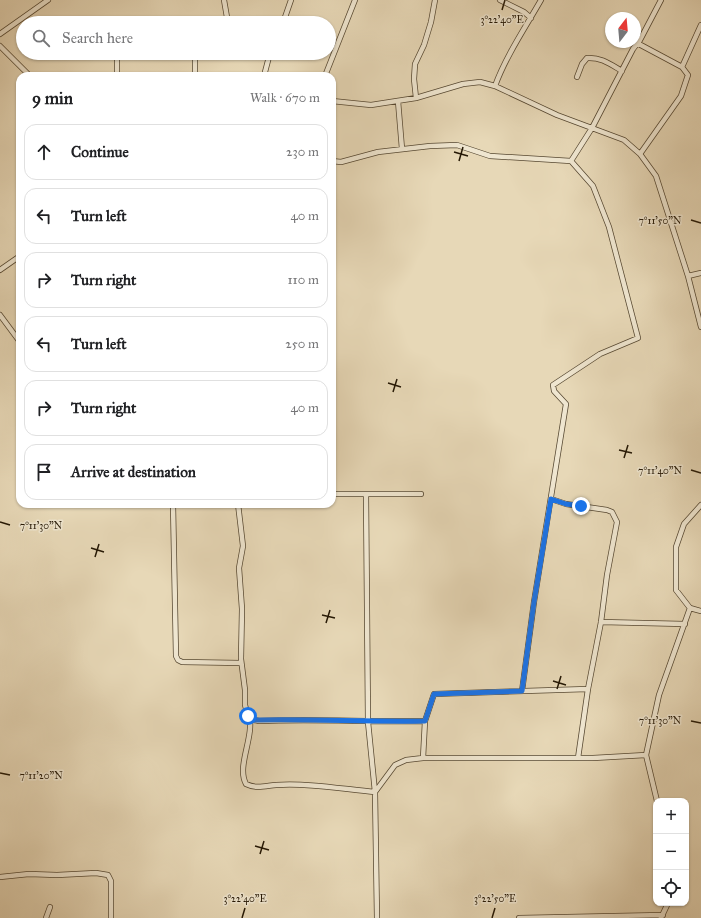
<!DOCTYPE html>
<meta charset="utf-8">
<style>
:root{--surface:#fff;--page:#f6f6f6;--text:#202124;--muted:#757577;--line:#e0e0e0}
body{margin:0;font-family:"IM FELL Great Primer",serif;background:var(--page);color:var(--text)}
.controls{position:absolute;right:12px;bottom:12px;display:grid;overflow:hidden;border-radius:8px;box-shadow:0 1px 3px #0004}
.controls button{width:36px;height:36px;display:grid;place-items:center;padding:0;border:0;border-bottom:1px solid var(--line);background:var(--surface);color:var(--text);font:20px sans-serif}
.compass{position:absolute;left:605px;top:12px;width:36px;height:36px;border-radius:50%;background:var(--surface);box-shadow:0 1px 3px #0004;rotate:16deg}
.stop{position:absolute;width:12px;height:12px;margin:-9px;border:3px solid #1a73e8;border-radius:50%;background:#fff}
.stop.end{background:#1a73e8;border-color:#fff;box-shadow:0 1px 4px #0008}
.list{margin:0;padding:0;list-style:none}
h2{display:flex;justify-content:space-between;align-items:center;height:52px;margin:0;padding:0 16px;font-size:17px}
h2 small{font-size:13px;font-weight:400;color:var(--muted)}
.list li{display:grid;grid-template-columns:26px 1fr auto;gap:12px;align-items:center;box-sizing:border-box;height:56px;margin:0 8px 8px;padding:0 8px;border:1px solid var(--line);border-radius:12px}
.list b{display:block;font-size:15px;white-space:nowrap}
.list em{font-size:13px;font-style:normal;color:var(--muted)}
.icon{flex:none;width:22px;height:22px;fill:none;stroke:currentColor;stroke-width:2;stroke-linecap:round;stroke-linejoin:round}
.map{position:relative;flex:none;width:701px;height:918px;overflow:hidden}
.search{position:absolute;background:var(--surface);box-shadow:0 1px 3px #0004;left:16px;top:16px;width:320px;height:44px;display:flex;align-items:center;gap:10px;box-sizing:border-box;padding:0 14px;border-radius:22px;color:var(--muted);font-size:15px}
.panel{position:absolute;background:var(--surface);box-shadow:0 1px 3px #0004;left:16px;top:72px;width:320px;height:436px;border-radius:12px}
.map>svg:first-child{display:block}
.lines{fill:none;stroke-linecap:round;stroke-linejoin:round}
.street-casing{stroke:#564832;stroke-width:6}
.street{stroke:#efe6d0;stroke-width:4.5}
.route{stroke:#1a73e8;stroke-width:5}
.ticks{fill:none;stroke:#251805;stroke-width:1.5}
.ticks-label{font-size:10px;text-anchor:middle;fill:#251805;stroke:#efe6d0;stroke-width:3;stroke-linejoin:round;paint-order:stroke}
</style>
<div class="map">
<svg width="701" height="918" viewBox="0 0 701 918">
<rect width="100%" height="100%" fill="#e7d8b7"/>
<filter id="stains"><feTurbulence type="fractalNoise" baseFrequency=".005" numOctaves="4"/><feColorMatrix values="0 0 0 0 .2 0 0 0 0 .09 0 0 0 0 .02 0 0 0 .5 -.17"/></filter>
<radialGradient id="worn" r=".72"><stop offset=".6" stop-color="#630" stop-opacity="0"/><stop offset="1" stop-color="#630" stop-opacity=".3"/></radialGradient>
<g class="lines">
<defs>
<path id="street" d="M224,0L228,23
M500,0L524,12L531,18
M283,23L291,0
M0,34L48,0
M637,43L682,67L688,75L681,96L640,154
M0,46L30,76
M195,53V76
M682,67L701,25
M117,76V53
M265,76V72L270,53
M325,76L355,0
M577,77L582,64L587,58C601,57 610,64 622,71
M495,86C506,56 525,28 541,0
M416,98L414,79L415,64L424,45L431,22L435,0
M332,101L371,105L416,98L463,84L480,82L495,86L557,115L624,140L640,154L656,176L688,276L701,327
M398,101L402,149
M332,161L341,162L378,152L430,146L457,145L490,156L571,161L593,186L609,227L638,338L600,354L553,385L554,391L566,404L534,602L522,691
M571,161L592,128L633,49L640,40L661,0
M0,270L20,256
M688,276L701,273
M0,315L20,342
M332,494H421
M551,499L566,504L607,510L612,512L617,522L607,575L601,622L588,689L578,758
M173,504L176,656L178,660L182,662L241,663
M238,504L243,546L239,568L242,609L241,659L245,690V705L248,716L249,714L254,720L259,721C315,719 370,722 425,721
M701,505L684,524L676,547V590L690,608L701,611
M601,622L685,624
M249,714C255,737 236,766 246,784C256,789 265,786 276,785C309,783 342,789 375,792L368,722L366,494
M423,758L425,721L434,694L588,689
M657,801L646,755L659,695L690,608
M0,877L29,874L57,875L96,873L108,875L111,881V918
M46,918L50,907
M377,918L375,792L395,765L406,760L423,758H593L646,755
M519,918L663,915
M661,918L668,903"/>
</defs>
<!-- street casing -->
<use href="#street" class="street-casing"/>
<!-- street -->
<use href="#street" class="street"/>
</g>
<g class="lines">
<!-- route -->
<path class="route" d="M248,716L249,714L254,720H259C315,719 370,722 425,721L434,694L522,691L534,602L551,499L566,504L581,506"/>
</g>
<!-- ticks -->
<path class="ticks" d="M502,10L505,0M454,152L468,156M459,161L463,147M691,220L701,223M388,383L401,387M393,392L397,379M619,450L632,453M624,458L628,445M691,470L701,473M0,522L10,525M91,548L104,552M95,557L99,544M322,615L335,618M326,623L330,610M553,681L566,685M557,689L561,676M691,721L701,723M0,773L10,775M255,846L269,850M260,854L264,841M242,918L245,908M492,918L495,908"/>
<g class="ticks-label">
<text x="502" y="23">3°22'40"E</text>
<text x="660" y="224">7°11'50"N</text>
<text x="660" y="474">7°11'40"N</text>
<text x="41" y="529">7°11'30"N</text>
<text x="660" y="724">7°11'30"N</text>
<text x="41" y="779">7°11'20"N</text>
<text x="245" y="902">3°22'40"E</text>
<text x="495" y="902">3°22'50"E</text>
</g>
<rect width="100%" height="100%" filter="url(#stains)"/>
<rect width="100%" height="100%" fill="url(#worn)"/>
</svg>
<div class="controls">
<button>+</button>
<button>−</button>
<button><svg class="icon" aria-label="locate" viewBox="0 0 24 24"><circle cx="12" cy="12" r="6"/><path d="M12 2v4M12 18v4M2 12h4M18 12h4"/></svg></button>
</div>
<svg class="compass" viewBox="-18 -18 36 36"><path d="M0-13l5 13h-10z" fill="#e53935"/><path d="M0 13l5-13h-10z" fill="#757577"/></svg>
<div class="stop" style="left:248px;top:716px"></div>
<div class="stop end" style="left:581px;top:506px"></div>
<div class="search"><svg class="icon" aria-label="search" viewBox="0 0 24 24"><circle cx="10" cy="10" r="6"/><path d="M15 15l6 6"/></svg>Search here</div>
<section class="panel">
<h2>9 min<small>Walk · 670 m</small></h2>
<ul class="list">
<li><svg class="icon" aria-label="ahead" viewBox="0 0 24 24"><path d="M12 20V5M6 11l6-6 6 6"/></svg><div><b>Continue</b></div><em>230 m</em></li>
<li><svg class="icon" aria-label="left" viewBox="0 0 24 24"><path d="M17 20v-9H6M10 6l-5 5 5 5"/></svg><div><b>Turn left</b></div><em>40 m</em></li>
<li><svg class="icon" aria-label="right" viewBox="0 0 24 24"><path d="M7 20v-9h11M14 6l5 5-5 5"/></svg><div><b>Turn right</b></div><em>110 m</em></li>
<li><svg class="icon" aria-label="left" viewBox="0 0 24 24"><path d="M17 20v-9H6M10 6l-5 5 5 5"/></svg><div><b>Turn left</b></div><em>250 m</em></li>
<li><svg class="icon" aria-label="right" viewBox="0 0 24 24"><path d="M7 20v-9h11M14 6l5 5-5 5"/></svg><div><b>Turn right</b></div><em>40 m</em></li>
<li><svg class="icon" aria-label="arrive" viewBox="0 0 24 24"><path d="M6 21V4h12l-3 4 3 4H6"/></svg><div><b>Arrive at destination</b></div></li>
</ul>
</section>
</div>
